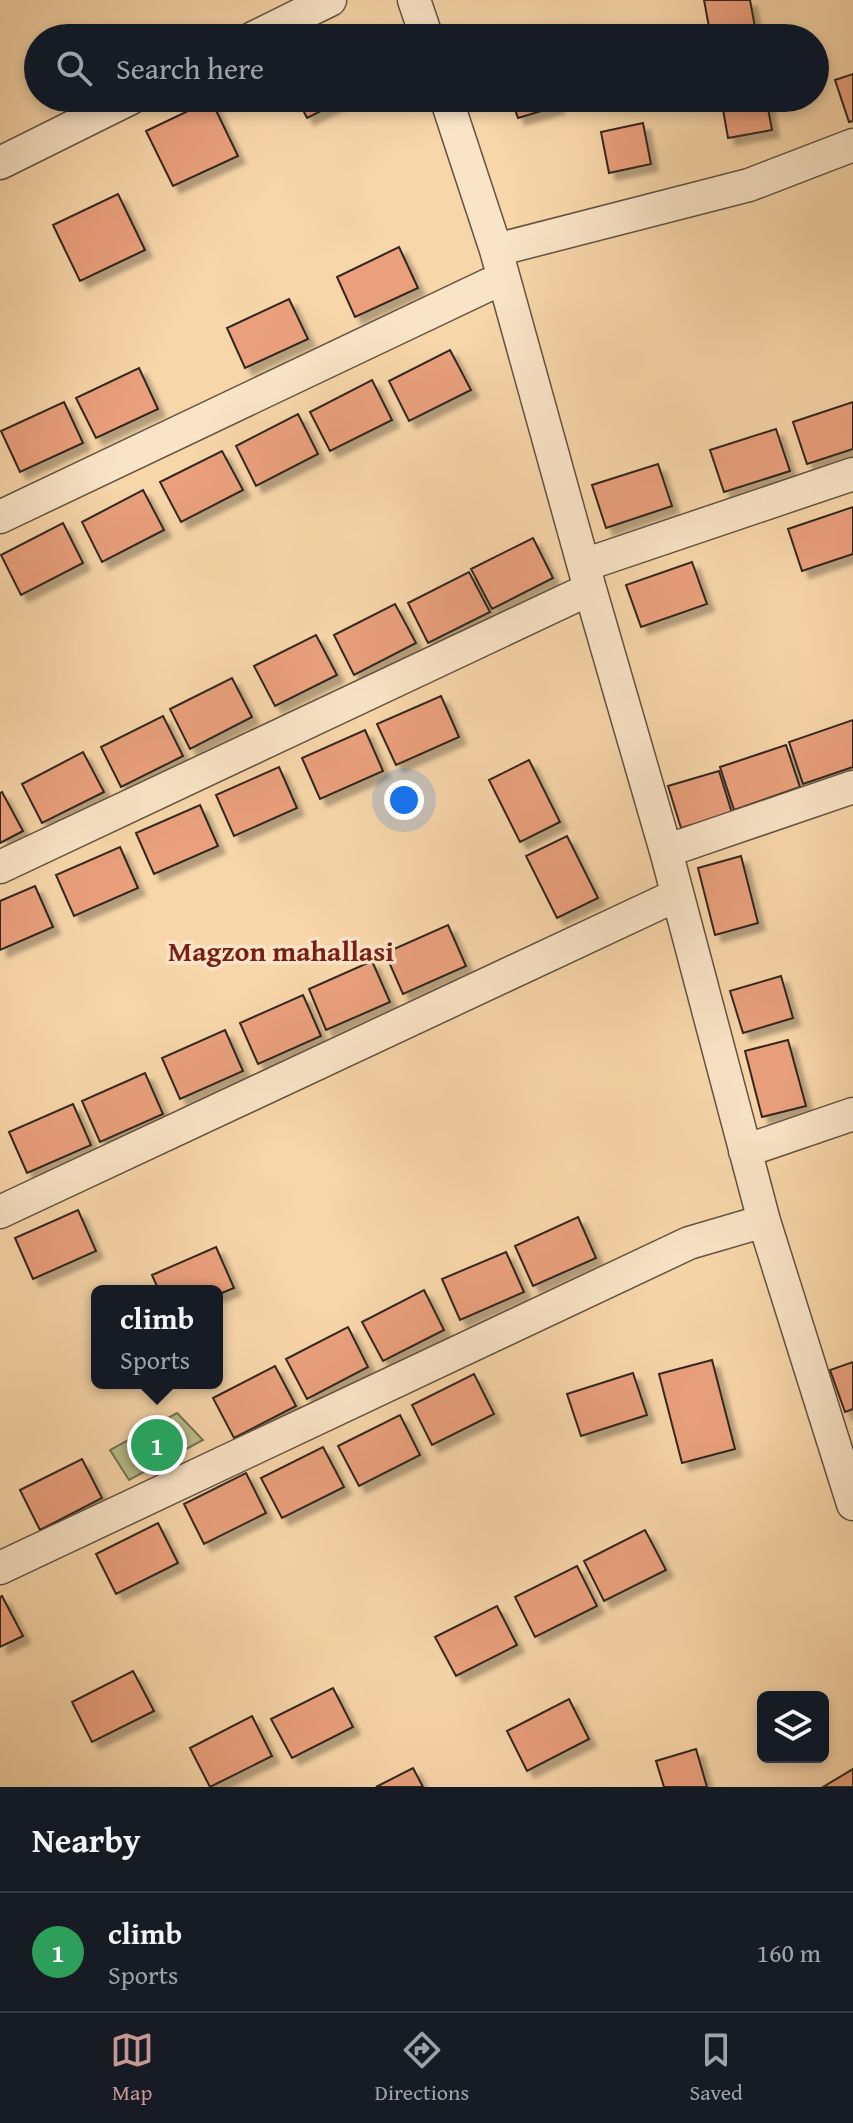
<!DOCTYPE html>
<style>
:root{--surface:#171b24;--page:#242831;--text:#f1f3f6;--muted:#9ea1a6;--line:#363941;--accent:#c59692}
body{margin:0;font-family:"Gentium Book Plus",serif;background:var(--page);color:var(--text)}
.controls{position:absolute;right:24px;bottom:24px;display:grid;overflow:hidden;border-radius:12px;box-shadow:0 4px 12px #0003}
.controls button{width:72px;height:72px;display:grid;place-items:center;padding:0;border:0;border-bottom:2px solid var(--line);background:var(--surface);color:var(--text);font:40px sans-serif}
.you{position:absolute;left:404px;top:800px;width:28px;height:28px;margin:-20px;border:6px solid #fff;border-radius:50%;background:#1a73e8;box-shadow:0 0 0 12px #1a73e833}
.badge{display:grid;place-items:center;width:52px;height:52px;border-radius:50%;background:var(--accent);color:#fff;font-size:26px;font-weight:700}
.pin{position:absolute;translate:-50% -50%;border:4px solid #fff;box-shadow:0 2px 8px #0006}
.popup{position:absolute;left:91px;top:1285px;width:132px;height:104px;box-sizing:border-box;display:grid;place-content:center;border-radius:12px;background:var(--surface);filter:drop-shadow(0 2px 6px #0005);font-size:26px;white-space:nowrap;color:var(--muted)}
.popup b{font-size:30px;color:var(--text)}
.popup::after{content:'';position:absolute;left:50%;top:100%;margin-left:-16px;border:16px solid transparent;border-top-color:var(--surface)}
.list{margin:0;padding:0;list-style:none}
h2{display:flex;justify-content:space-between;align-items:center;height:104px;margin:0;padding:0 32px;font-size:34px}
h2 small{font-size:26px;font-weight:400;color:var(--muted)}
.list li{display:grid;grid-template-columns:52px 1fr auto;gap:24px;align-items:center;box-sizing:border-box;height:120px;padding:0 32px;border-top:2px solid var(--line)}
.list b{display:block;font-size:30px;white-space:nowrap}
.list p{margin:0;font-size:26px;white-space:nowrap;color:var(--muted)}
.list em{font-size:26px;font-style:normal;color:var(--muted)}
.icon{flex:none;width:44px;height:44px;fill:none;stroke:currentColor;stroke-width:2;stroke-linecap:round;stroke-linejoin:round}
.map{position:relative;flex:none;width:853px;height:1787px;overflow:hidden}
.search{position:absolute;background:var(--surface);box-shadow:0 4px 12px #0003;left:24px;right:24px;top:24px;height:88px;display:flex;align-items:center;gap:20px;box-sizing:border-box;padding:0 28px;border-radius:44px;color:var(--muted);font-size:30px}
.sheet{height:224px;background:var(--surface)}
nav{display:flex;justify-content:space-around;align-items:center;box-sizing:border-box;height:112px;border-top:2px solid var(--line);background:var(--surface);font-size:22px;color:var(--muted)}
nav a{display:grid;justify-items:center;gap:4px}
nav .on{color:var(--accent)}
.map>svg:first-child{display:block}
.green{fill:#b9be8a;stroke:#757254;stroke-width:2}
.building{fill:#eaa07d;stroke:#31271e;stroke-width:2;filter:url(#shadow)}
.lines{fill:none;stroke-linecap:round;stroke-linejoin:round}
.minor-casing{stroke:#625341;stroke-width:35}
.minor{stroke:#fae4c7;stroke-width:32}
.labels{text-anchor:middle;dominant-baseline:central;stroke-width:7;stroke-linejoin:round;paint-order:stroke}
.neighbourhood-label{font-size:28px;font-weight:bold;fill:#7a1f14;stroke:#fae4c7}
</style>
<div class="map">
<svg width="853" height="1787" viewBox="0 0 853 1787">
<defs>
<filter id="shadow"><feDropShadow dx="7" dy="7" stdDeviation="2" flood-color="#0004"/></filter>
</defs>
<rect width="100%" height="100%" fill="#f7d6a9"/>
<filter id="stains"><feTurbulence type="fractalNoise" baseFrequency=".0025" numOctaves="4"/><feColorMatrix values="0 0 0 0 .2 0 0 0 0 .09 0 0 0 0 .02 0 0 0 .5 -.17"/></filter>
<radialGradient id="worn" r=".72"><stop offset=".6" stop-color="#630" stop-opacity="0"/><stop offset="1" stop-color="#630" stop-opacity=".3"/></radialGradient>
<!-- green -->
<path class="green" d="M177,1413L203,1440L129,1480L110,1450Z"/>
<!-- building -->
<path class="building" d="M704,0H750L757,38H711Z
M853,74V121L849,122L835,80Z
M297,98H347L307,118Z
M511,98H556L558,106L518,118Z
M721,98H766L772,130L728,138Z
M211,100L238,156L173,186L146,131Z
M643,123L651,164L609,173L601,132Z
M118,194L145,250L80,281L53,225Z
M399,247L418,288L355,317L337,277Z
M289,299L308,339L245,368L227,328Z
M450,350L471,390L409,421L389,381Z
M139,368L158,409L96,438L76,398Z
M372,380L392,420L330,451L310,412Z
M64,402L83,443L20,472L1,431Z
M853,402V449L807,464L793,422Z
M298,414L318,454L256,486L236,446Z
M776,429L790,471L724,492L710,450Z
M222,451L243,490L181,522L160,482Z
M658,464L672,506L606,528L592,485Z
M143,490L164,530L102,562L82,522Z
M853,507V554L802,571L788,529Z
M63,523L83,563L21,595L1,555Z
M533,538L553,578L492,609L471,569Z
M692,562L707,604L641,627L626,585Z
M469,572L490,612L428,643L408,603Z
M395,604L416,643L354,675L334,635Z
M316,635L337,675L275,706L254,666Z
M232,678L252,717L190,749L170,709Z
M441,696L459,737L396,765L377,724Z
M163,716L183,756L121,787L101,747Z
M853,720V767L803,784L789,742Z
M365,730L383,771L320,799L302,758Z
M786,745L800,787L734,810L720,767Z
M83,752L104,792L42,823L22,784Z
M529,760L560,822L520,842L489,780Z
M279,767L297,808L234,836L216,795Z
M719,771L732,813L681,828L668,786Z
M2,792L23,831L0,843V793Z
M200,805L218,846L154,874L136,833Z
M567,836L598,898L557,918L526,856Z
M120,847L138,888L74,916L56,875Z
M741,856L758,923L715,935L698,868Z
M35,886L53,927L0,950V901Z
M448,925L466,966L403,994L385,953Z
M372,961L390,1002L326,1030L309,989Z
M781,976L793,1018L743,1033L730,991Z
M303,995L321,1036L258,1064L240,1023Z
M225,1030L243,1071L180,1099L162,1058Z
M788,1040L806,1106L762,1117L745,1051Z
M145,1073L163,1114L100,1142L82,1101Z
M73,1104L91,1145L27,1173L9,1132Z
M78,1210L96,1251L33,1279L15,1238Z
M578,1217L596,1258L533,1286L515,1246Z
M216,1247L234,1288L217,1295V1291H159L152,1275Z
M506,1252L524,1292L460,1320L442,1279Z
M424,1290L444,1330L383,1361L362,1322Z
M348,1327L368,1367L307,1399L286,1359Z
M712,1360L735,1449L682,1463L659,1374Z
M853,1362V1409L845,1412L830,1370Z
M275,1366L296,1406L234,1438L213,1398Z
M633,1373L647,1415L581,1436L567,1394Z
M474,1374L494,1414L432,1445L412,1405Z
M400,1415L420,1455L359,1486L338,1446Z
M323,1447L344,1487L282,1518L261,1478Z
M82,1459L102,1498L40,1530L20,1490Z
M246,1473L266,1513L204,1544L184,1504Z
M158,1523L178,1563L116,1594L96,1554Z
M645,1530L666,1570L604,1601L584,1561Z
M577,1566L597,1606L535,1637L515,1597Z
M2,1596L23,1636L0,1647V1597Z
M497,1606L517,1645L456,1676L435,1637Z
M133,1671L154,1711L92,1742L72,1702Z
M333,1688L353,1727L292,1758L271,1719Z
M569,1699L589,1739L527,1771L507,1731Z
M252,1716L272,1756L210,1787L190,1748Z
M696,1749L707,1787H664L656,1761Z
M413,1768L423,1787H376Z
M853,1769V1787H823Z"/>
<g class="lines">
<defs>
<path id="minor" d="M414,0L427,38
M253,38L330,0
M446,98L496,250L590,589L666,851L764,1221L853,1504
M0,163L131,98
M496,250L749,185L853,145
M0,517L488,285L504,280
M584,565L853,474
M666,851L853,787
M0,867L590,589
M745,1151L853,1114
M0,1212L677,895
M0,1568L689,1243L764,1221"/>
</defs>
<!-- minor casing -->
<use href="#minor" class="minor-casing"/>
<!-- minor -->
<use href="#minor" class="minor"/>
</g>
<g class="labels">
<!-- neighbourhood labels -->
<g class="neighbourhood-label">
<text x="281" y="950">Magzon mahallasi</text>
</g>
</g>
<rect width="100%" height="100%" filter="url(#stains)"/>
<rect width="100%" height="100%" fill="url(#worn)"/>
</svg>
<div class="controls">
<button><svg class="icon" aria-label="layers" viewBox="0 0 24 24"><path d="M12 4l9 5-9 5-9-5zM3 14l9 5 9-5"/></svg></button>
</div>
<div class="you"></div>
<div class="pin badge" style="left:157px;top:1445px;background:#2e9e5b">1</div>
<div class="popup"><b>climb</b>Sports</div>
<div class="search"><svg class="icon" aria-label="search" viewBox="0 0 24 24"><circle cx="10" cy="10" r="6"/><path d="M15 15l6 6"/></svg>Search here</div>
</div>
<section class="sheet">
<h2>Nearby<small></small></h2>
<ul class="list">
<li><span class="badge" style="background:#2e9e5b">1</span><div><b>climb</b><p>Sports</p></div><em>160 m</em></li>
</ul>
</section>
<nav>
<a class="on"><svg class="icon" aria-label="map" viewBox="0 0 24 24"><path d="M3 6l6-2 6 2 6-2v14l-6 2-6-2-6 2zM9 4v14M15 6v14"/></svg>Map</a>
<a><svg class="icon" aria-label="directions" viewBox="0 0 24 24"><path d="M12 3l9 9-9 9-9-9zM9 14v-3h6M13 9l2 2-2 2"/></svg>Directions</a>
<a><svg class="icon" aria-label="saved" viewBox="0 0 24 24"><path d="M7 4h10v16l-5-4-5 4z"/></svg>Saved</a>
</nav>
